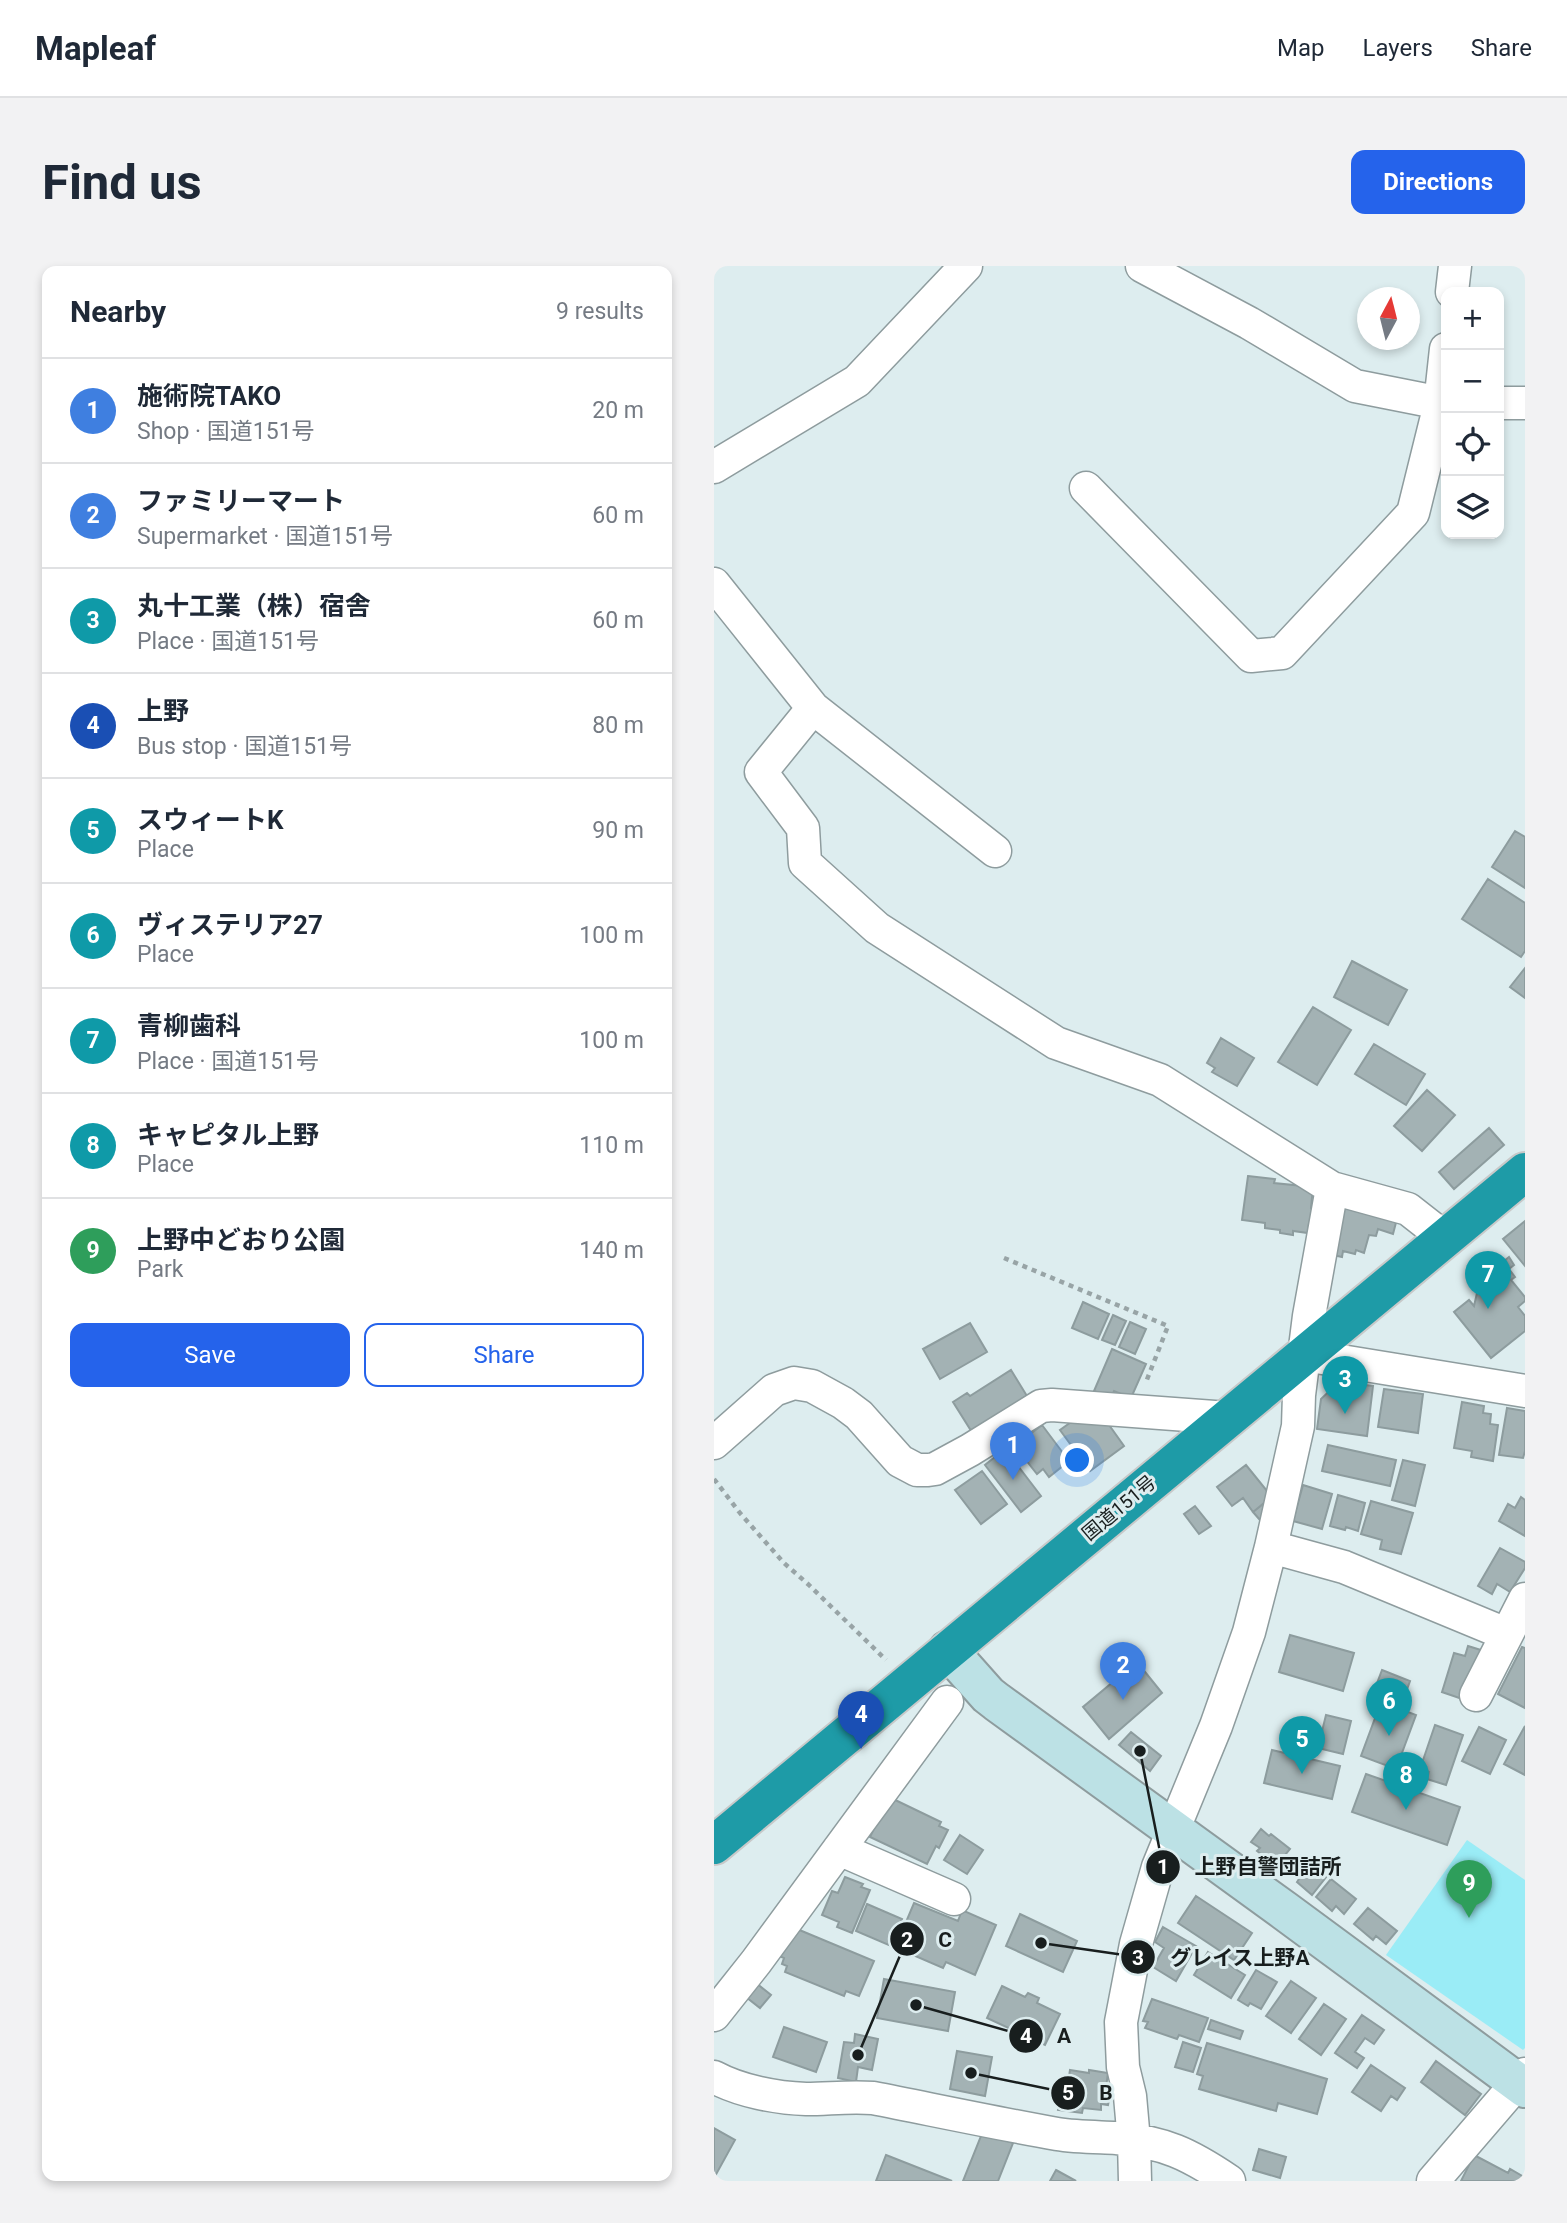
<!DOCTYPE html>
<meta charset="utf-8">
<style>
:root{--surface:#fff;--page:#f2f2f3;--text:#1f2937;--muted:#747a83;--line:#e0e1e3;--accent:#2563eb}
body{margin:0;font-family:Roboto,"Noto Sans JP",sans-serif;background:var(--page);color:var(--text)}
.controls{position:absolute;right:21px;top:21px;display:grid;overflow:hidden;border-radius:14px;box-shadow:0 4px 10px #0003}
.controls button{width:63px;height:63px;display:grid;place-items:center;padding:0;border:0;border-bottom:2px solid var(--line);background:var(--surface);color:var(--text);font:35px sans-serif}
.compass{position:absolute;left:643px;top:21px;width:63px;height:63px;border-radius:50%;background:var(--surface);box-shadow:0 4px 10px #0003;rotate:7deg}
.you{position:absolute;left:364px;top:1195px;width:24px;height:24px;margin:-18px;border:5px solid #fff;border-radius:50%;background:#1a73e8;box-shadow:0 0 0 10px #1a73e833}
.badge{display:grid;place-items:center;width:46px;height:46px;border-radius:50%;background:var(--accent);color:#fff;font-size:23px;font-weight:700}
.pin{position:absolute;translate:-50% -58px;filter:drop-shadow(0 2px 4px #0008)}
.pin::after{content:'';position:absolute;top:37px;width:24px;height:21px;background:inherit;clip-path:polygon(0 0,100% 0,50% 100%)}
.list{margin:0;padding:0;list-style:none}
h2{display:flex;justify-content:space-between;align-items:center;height:91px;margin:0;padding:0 28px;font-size:30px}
h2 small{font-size:23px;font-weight:400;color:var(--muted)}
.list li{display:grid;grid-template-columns:46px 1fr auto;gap:21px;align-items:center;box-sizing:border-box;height:105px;padding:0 28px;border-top:2px solid var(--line)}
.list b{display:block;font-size:26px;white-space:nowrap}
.list p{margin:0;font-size:23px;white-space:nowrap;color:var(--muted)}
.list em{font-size:23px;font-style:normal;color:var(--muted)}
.actions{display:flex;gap:14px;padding:21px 28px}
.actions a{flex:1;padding:16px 0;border:2px solid var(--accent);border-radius:14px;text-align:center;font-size:24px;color:var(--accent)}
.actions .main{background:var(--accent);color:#fff}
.icon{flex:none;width:38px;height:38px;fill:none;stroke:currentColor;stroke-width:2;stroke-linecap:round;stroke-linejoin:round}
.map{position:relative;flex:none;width:811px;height:1915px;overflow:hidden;border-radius:14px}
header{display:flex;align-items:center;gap:42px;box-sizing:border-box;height:98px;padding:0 35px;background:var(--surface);border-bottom:2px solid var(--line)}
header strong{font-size:33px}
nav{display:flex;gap:38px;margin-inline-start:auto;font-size:24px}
.intro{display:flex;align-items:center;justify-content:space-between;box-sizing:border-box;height:168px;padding:0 42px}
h1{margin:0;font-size:49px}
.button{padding:18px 32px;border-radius:14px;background:var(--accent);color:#fff;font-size:24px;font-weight:700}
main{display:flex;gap:42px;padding:0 42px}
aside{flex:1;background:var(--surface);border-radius:14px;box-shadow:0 4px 10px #0003}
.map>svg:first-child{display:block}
.green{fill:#9aecf6}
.building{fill:#a3b2b4;stroke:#8d9c9e;stroke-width:2}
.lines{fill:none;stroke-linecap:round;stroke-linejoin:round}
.street-casing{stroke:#8e9c9e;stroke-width:35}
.secondary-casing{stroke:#8e9c9e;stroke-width:42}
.highway-casing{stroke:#c8c9c9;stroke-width:42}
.path{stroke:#98a4a6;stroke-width:4.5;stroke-dasharray:5 5;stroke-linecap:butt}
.street{stroke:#fff;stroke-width:32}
.secondary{stroke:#bce1e5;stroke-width:38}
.highway{stroke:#1e9ba7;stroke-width:38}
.labels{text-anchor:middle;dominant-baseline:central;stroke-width:6;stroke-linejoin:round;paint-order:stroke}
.street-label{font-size:19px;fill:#181e1e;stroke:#ddedef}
.leader{fill:none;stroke:#181e1e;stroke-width:2.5}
.callout-dot{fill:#181e1e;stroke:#ddedef;stroke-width:2.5}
.mark-label{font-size:21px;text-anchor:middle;font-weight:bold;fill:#fff}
.callout-label{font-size:21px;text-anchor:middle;font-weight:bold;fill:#181e1e;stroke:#ddedef;stroke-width:6;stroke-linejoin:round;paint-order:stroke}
</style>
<header>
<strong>Mapleaf</strong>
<nav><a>Map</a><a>Layers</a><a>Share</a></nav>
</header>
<div class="intro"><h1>Find us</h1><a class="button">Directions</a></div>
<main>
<aside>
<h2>Nearby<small>9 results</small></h2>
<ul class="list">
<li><span class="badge" style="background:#3f7fe0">1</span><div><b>施術院TAKO</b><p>Shop · 国道151号</p></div><em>20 m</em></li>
<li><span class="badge" style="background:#3f7fe0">2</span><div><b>ファミリーマート</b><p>Supermarket · 国道151号</p></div><em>60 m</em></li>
<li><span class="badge" style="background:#0f9aa8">3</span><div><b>丸十工業（株）宿舎</b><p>Place · 国道151号</p></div><em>60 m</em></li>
<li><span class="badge" style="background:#1a4fb4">4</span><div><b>上野</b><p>Bus stop · 国道151号</p></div><em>80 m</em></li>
<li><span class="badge" style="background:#0f9aa8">5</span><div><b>スウィートK</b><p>Place</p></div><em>90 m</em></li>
<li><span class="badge" style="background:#0f9aa8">6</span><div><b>ヴィステリア27</b><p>Place</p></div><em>100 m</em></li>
<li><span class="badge" style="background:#0f9aa8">7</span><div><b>青柳歯科</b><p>Place · 国道151号</p></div><em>100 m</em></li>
<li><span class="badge" style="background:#0f9aa8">8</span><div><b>キャピタル上野</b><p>Place</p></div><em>110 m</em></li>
<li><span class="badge" style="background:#2e9e5b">9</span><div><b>上野中どおり公園</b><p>Park</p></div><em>140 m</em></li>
</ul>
<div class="actions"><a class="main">Save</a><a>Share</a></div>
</aside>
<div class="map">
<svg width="811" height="1915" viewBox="0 0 811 1915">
<rect width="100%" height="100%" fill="#ddedef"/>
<!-- green -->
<path class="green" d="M753,1574L811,1614V1782L809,1784L672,1689Z"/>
<!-- building -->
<path class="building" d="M801,565L811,571V622L778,601Z
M774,613L811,637V685L807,691L748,653Z
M638,695L693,724L674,759L620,731Z
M811,702V732L796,721Z
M599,741L637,764L603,819L564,796Z
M507,772L540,792L523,820L498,806L501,802L493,797Z
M660,778L711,808L692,839L641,808Z
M713,824L741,849L708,885L680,860Z
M775,862L790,879L740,923L725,906Z
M534,910L561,913L560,917L599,921L597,942L604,943L602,958L595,957L594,967L579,965V969L566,967V964L551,962V957L528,954Z
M630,935L684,949L679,968L664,963L662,970L655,969L650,987L642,984L641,988L629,985L628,991L619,989Z
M811,955V1000L789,973Z
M795,991L800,999L795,1003L801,1011L797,1014L811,1031V1035L804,1041L811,1050V1065L777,1092L740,1046L755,1034L760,1040L763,1027L769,1021L778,1019L784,1020L774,1008Z
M369,1036L395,1048L384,1073L358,1062Z
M399,1049L412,1055L401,1079L388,1074Z
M416,1056L432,1063L421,1088L405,1081Z
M256,1057L273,1086L226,1113L209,1083Z
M398,1083L432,1098L417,1132L400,1125L397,1132L380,1125Z
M297,1104L313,1130L309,1132L312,1136L261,1171L239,1136L253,1127L256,1130Z
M625,1116L659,1120L653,1170L603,1163L607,1133Z
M670,1123L709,1128L704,1167L664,1161Z
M748,1136L770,1140L769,1147L777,1148L776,1158L784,1159L779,1195L757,1191L758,1185L740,1182Z
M793,1142L811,1145V1185L809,1192L785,1189Z
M367,1149L390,1152L410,1180L376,1205L346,1164Z
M328,1159L355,1195L335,1211L329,1203L323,1208L301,1180Z
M614,1179L682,1194L676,1220L608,1205Z
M291,1183L327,1230L307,1246L271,1199Z
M689,1194L711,1199L701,1240L678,1234Z
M532,1199L558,1231L539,1246L529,1232L518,1240L503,1221Z
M268,1205L293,1238L267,1258L241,1224Z
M589,1219L618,1228L608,1263L579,1255Z
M624,1229L651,1237L644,1265L632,1261L631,1264L616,1260Z
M807,1231L811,1234V1270L785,1255L794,1238L801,1242Z
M657,1235L699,1247L687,1288L666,1283L668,1274L647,1268Z
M550,1237L556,1246L546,1254L539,1246Z
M481,1240L497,1260L485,1268L470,1248Z
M786,1282L811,1296V1302L796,1326L783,1318L778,1328L764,1320Z
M576,1369L640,1387L629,1425L565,1406Z
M754,1380L770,1385L754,1435L728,1426L740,1387L751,1390Z
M808,1381L811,1382V1442L784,1428Z
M423,1396L448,1427L395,1473L369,1441Z
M668,1404L696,1415L686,1443L702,1449L682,1503L647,1490L667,1436L657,1433Z
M612,1449L637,1455L629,1488L604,1482Z
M721,1459L749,1469L732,1519L713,1513L715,1506L706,1503Z
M811,1460V1509L790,1498Z
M765,1461L792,1474L776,1508L748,1495Z
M417,1466L447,1490L436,1505L405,1479Z
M558,1484L626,1500L618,1533L550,1517Z
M652,1508L746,1541L733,1579L638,1546Z
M175,1531L227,1556L225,1560L234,1564L225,1582L222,1580L213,1598L156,1571Z
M547,1563L555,1570L557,1568L576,1583L562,1600L543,1585L546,1582L537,1576Z
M246,1569L269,1584L253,1608L230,1594Z
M587,1590L613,1610L598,1629L583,1616L585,1613L575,1605Z
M131,1611L149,1618L147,1621L156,1624L138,1667L123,1661L125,1656L108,1649L118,1625L124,1627Z
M617,1613L642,1633L630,1648L622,1640L618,1645L602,1631Z
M482,1630L538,1667L520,1694L464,1657Z
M200,1637L244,1655L248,1644L282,1659L261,1709L232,1696L229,1702L192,1686L195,1680L184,1675Z
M153,1638L188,1653L177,1680L142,1665Z
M654,1642L683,1665L672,1678L662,1670L659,1674L640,1658Z
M306,1648L363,1675L349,1706L292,1680Z
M449,1661L482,1680L462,1715L439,1701L450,1682L441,1676Z
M83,1663L160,1695L145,1730L132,1725L130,1730L71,1706L73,1700L68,1698L70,1692L58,1687L70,1672L77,1675Z
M494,1686L531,1709L517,1732L480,1709Z
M542,1704L563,1716L547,1743L536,1737L534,1740L524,1734Z
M170,1713L241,1726L234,1765L163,1752Z
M577,1715L602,1732L577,1767L552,1750Z
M42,1717L57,1729L46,1742L32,1731Z
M288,1720L311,1731L314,1727L325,1732L323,1737L346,1748L331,1779L273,1752Z
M438,1733L494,1752L485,1776L465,1769L463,1773L431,1762L434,1756L429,1755Z
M610,1738L632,1753L607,1789L585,1773Z
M648,1749L670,1764L660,1778L651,1772L641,1786L650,1792L643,1802L621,1787Z
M497,1754L529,1765L526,1773L494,1763Z
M70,1761L113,1776L102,1806L59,1791Z
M141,1768L164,1773L158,1804L144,1801L142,1816L124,1812L130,1776L140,1777Z
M469,1776L487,1782L479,1806L461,1801Z
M493,1777L613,1813L603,1848L564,1837L562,1845L485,1823L489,1810L483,1808Z
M243,1785L278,1791L271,1830L236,1823Z
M722,1795L767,1828L751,1849L707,1816Z
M657,1799L691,1822L683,1834L677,1830L667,1845L638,1826Z
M356,1804L375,1807V1804L394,1807L391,1828H396L394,1839L387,1838V1844L369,1842L368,1847L344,1844L346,1830H352Z
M0,1862L21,1874L0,1912Z
M269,1865L299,1877L284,1915H249Z
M545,1883L572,1891L566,1912L539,1904Z
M172,1889L238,1915H162Z
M760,1889L794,1907L796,1903L810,1911L808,1915H747Z
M342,1904L362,1915H336Z"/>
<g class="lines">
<defs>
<path id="street" d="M428,0L535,57L641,120L732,138
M738,26L741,0
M785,137H811
M0,201L143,115L252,0
M372,222L537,390L568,387L699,247L726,138L732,83
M0,318L99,442
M281,585L99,442L47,506L89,562L91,597L163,662L342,777L446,814L618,922L694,943L731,972
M590,1089L811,1125
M0,1177L60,1124L80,1117L98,1120L129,1137L145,1149L186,1195L203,1204H214L221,1203L256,1184L327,1140L338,1139L514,1152
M557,1281L630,1301L792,1368
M762,1429L811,1333
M125,1583L240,1633
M0,1749L42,1696L233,1436
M0,1811C26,1825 62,1832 92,1833C114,1833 136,1830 159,1832C220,1844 281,1857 343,1868C362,1871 382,1871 402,1872C450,1876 475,1888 515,1915
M421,1915L420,1875L416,1830L409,1801L407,1756L422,1678L444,1601L502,1460L535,1366L557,1281L584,1160L585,1129L595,1050L618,922
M719,1915L811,1808"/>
<path id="secondary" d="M234,1384L274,1429L283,1436L571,1645L811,1822"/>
<path id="highway" d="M0,1579L811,906"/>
</defs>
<!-- street casing -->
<use href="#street" class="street-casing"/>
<!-- secondary casing -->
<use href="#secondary" class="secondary-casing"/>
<!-- highway casing -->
<use href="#highway" class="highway-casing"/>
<!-- path -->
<path class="path" d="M290,992L454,1060L432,1116
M0,1213L26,1247L70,1297L95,1319L172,1394"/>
<!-- street -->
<use href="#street" class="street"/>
<!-- secondary -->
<use href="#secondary" class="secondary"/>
<!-- highway -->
<use href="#highway" class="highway"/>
</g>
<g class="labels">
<!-- street labels -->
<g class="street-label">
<text transform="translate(405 1242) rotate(-40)">国道151号</text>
</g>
</g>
<!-- callouts -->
<path class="leader" d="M426 1485L449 1601M144 1789L193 1673M327 1677L424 1691M202 1739L312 1770M257 1807L354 1827"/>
<g class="callout-dot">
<circle cx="426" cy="1485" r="7"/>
<circle cx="144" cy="1789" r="7"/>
<circle cx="327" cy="1677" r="7"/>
<circle cx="202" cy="1739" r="7"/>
<circle cx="257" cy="1807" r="7"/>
<circle cx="449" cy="1601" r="18"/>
<circle cx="193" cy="1673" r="18"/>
<circle cx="424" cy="1691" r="18"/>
<circle cx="312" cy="1770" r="18"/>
<circle cx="354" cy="1827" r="18"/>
</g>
<g class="mark-label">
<text x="449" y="1608">1</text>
<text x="193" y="1681">2</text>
<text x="424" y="1699">3</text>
<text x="312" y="1777">4</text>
<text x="354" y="1834">5</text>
</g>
<g class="callout-label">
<text x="554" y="1608">上野自警団詰所</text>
<text x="231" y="1681">C</text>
<text x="526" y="1699">グレイス上野A</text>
<text x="350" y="1777">A</text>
<text x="392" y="1834">B</text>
</g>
</svg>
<div class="controls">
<button>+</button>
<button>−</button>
<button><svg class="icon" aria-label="locate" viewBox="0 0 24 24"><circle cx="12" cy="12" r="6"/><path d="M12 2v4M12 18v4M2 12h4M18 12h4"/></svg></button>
<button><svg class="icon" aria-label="layers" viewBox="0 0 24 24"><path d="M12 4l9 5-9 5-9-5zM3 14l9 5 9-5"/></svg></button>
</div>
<svg class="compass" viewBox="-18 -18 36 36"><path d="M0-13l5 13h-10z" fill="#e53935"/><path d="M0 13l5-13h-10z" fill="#747a83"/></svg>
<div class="you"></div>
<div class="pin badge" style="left:299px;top:1214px;background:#3f7fe0">1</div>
<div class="pin badge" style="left:409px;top:1434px;background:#3f7fe0">2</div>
<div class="pin badge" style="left:631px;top:1148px;background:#0f9aa8">3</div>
<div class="pin badge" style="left:147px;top:1483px;background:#1a4fb4">4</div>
<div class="pin badge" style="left:588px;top:1508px;background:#0f9aa8">5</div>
<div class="pin badge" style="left:675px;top:1470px;background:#0f9aa8">6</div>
<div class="pin badge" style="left:774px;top:1043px;background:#0f9aa8">7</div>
<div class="pin badge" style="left:692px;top:1544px;background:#0f9aa8">8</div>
<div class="pin badge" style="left:755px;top:1652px;background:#2e9e5b">9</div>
</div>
</main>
